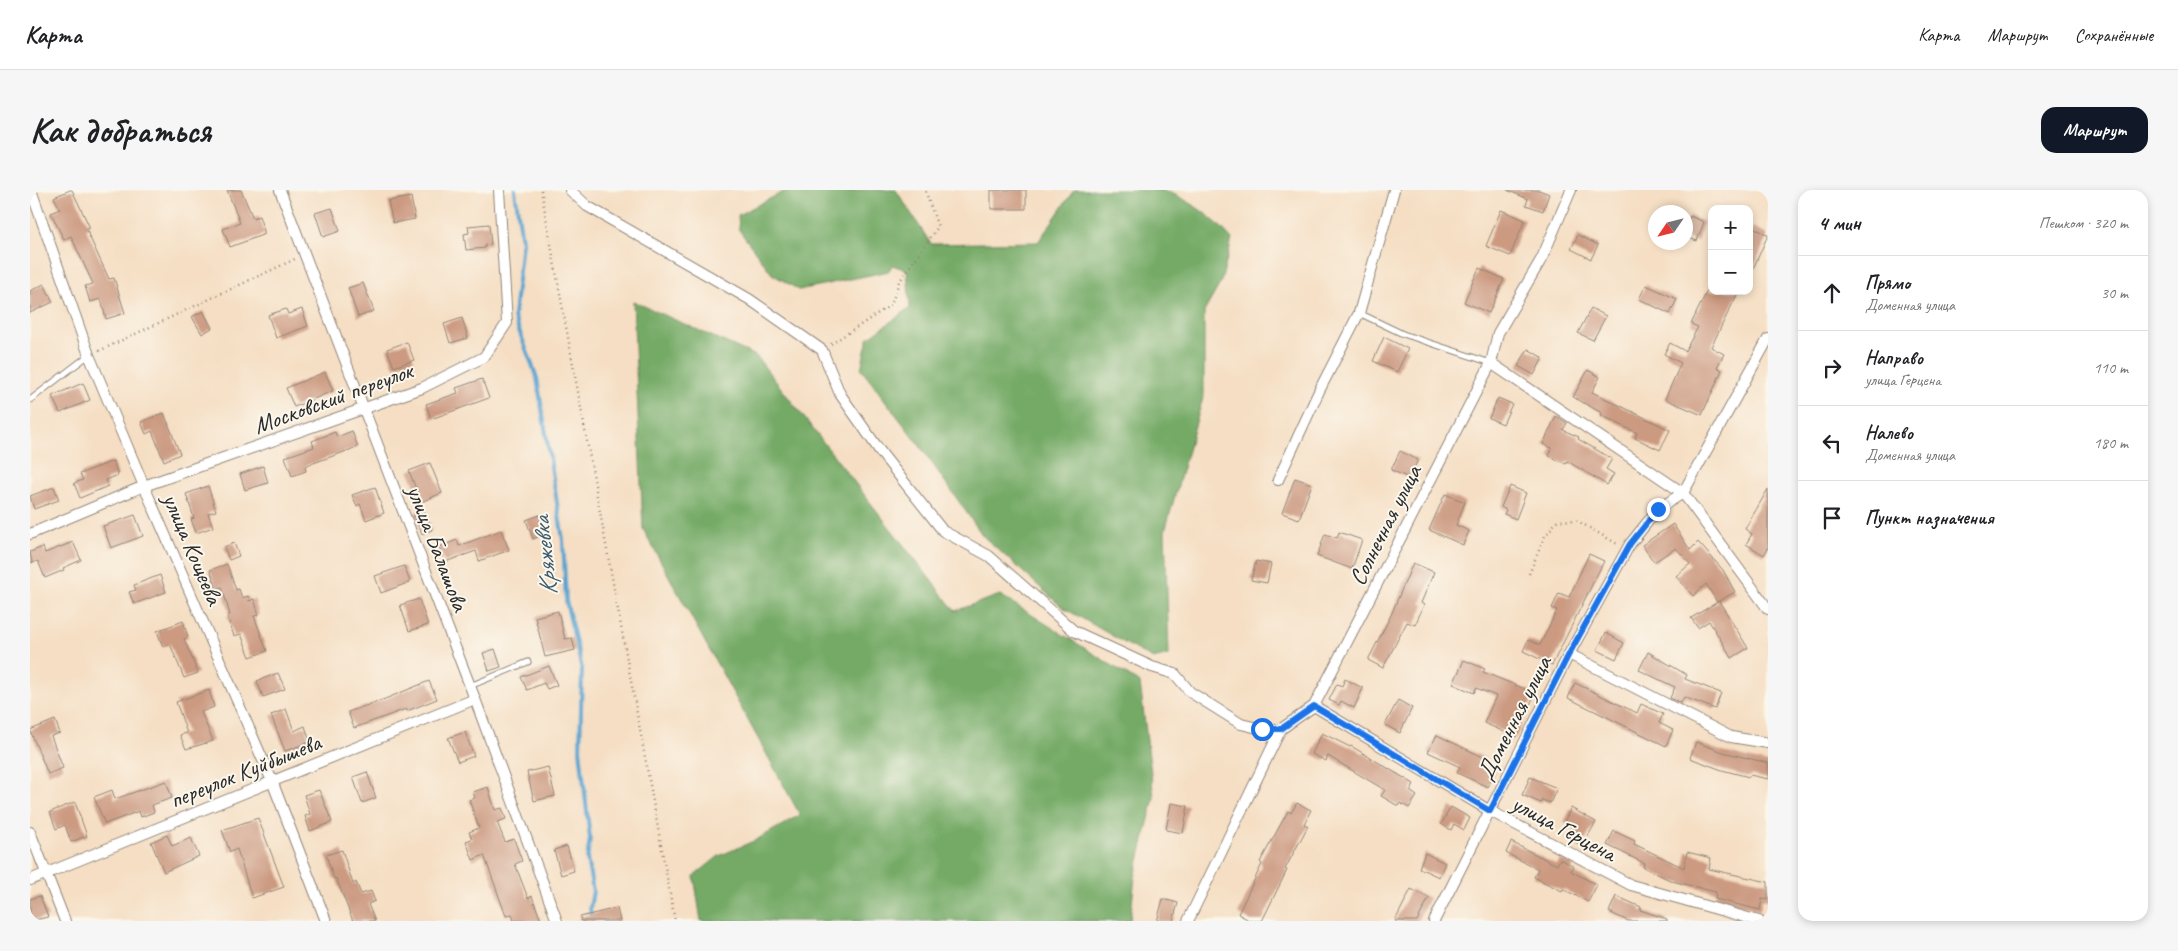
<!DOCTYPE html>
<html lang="ru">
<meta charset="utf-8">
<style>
:root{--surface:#fff;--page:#f6f6f6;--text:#202124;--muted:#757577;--line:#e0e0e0;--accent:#111827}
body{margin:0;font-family:Caveat,sans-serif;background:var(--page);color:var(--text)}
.controls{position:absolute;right:15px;top:15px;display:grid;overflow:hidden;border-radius:10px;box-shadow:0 2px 8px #0003}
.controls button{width:45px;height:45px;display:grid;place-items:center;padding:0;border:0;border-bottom:1px solid var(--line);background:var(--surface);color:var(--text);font:25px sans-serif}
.compass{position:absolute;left:1618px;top:15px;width:45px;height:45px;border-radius:50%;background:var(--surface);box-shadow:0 2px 8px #0003;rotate:235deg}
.stop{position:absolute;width:15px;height:15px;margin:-11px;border:4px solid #1a73e8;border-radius:50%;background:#fff}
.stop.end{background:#1a73e8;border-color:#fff;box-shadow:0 1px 5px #0008}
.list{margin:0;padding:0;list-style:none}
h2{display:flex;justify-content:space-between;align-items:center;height:65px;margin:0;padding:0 20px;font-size:21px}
h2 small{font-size:16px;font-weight:400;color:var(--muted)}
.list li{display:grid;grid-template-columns:32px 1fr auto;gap:15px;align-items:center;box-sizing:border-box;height:75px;padding:0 20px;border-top:1px solid var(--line)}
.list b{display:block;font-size:19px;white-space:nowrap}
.list p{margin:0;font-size:16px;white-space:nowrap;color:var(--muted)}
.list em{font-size:16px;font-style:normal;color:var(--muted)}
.icon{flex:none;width:28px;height:28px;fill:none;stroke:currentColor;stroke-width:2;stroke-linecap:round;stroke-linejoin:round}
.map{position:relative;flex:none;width:1738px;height:731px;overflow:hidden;border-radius:15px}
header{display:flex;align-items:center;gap:30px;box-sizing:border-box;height:70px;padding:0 25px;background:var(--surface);border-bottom:1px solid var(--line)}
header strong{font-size:24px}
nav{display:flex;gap:28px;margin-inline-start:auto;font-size:18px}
.intro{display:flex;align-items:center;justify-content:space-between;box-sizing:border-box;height:120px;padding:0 30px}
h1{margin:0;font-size:35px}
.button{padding:12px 22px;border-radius:15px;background:var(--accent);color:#fff;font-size:18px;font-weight:700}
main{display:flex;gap:30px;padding:0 30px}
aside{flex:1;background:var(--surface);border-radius:15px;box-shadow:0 2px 8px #0003}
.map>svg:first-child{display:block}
.forest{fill:#75aa66;stroke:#506a48}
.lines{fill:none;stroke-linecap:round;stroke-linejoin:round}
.stream{stroke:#5aa4d1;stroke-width:4}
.building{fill:#cc9a81}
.service-casing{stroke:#908477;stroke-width:7}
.minor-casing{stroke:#908477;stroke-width:12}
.path{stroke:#908477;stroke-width:2.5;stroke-dasharray:1 4;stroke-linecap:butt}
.service{stroke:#fff;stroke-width:5}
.minor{stroke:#fff;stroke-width:10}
.route{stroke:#1a73e8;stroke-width:6}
.labels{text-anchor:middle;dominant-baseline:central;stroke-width:4;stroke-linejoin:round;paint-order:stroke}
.street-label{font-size:24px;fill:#2b2b2b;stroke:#fbf7ec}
.water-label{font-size:25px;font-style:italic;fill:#3e5b6d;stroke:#fbf7ec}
</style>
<header>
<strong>Карта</strong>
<nav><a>Карта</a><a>Маршрут</a><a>Сохранённые</a></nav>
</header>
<div class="intro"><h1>Как добраться</h1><a class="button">Маршрут</a></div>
<main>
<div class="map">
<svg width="1738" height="731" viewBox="0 0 1738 731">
<rect width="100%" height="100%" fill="#fbf7ec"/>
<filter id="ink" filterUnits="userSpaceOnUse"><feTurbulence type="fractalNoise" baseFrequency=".02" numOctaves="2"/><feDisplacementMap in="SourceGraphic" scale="10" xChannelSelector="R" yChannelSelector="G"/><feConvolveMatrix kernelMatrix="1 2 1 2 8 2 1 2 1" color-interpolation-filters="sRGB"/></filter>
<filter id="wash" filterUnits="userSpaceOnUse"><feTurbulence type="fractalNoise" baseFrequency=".0096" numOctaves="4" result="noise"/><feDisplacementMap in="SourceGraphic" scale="20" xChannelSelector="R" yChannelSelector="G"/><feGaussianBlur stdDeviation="1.12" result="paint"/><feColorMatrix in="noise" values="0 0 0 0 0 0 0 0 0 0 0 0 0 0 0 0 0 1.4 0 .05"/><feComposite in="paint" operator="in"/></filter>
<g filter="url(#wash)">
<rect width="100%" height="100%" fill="#f5dec3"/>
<!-- forest -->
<path class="forest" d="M757,0H866L901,54L1008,52L1044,0H1134C1160,10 1184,28 1202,49L1191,92L1174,122V204L1135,341L1139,465L1123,469L1032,417L953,346L890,256L831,179L838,148L880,118L877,80L862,75L859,81L769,100L742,84L709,40L708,25Z
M603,111L726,166L925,421L970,405L1110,493L1124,608L1105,687L1100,731H671L664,686L689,666L726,650L770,625L613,339Z"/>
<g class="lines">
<!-- stream -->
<path class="stream" d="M485,0L492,52L484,127L507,188L533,350L536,411L552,479L550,560L560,648L557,669L563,701L560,718L562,731"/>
</g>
<g id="blocks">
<!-- building -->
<path class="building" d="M40,0H42L60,38L56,39L79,89L84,88L95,123L76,129L71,109L60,112L55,96L63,94L41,46L34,50L21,23L30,19L24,7Z
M197,0H211L223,28L229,26L235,44L200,57L193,39L210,33Z
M961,0H996V19H961Z
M1477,0H1509L1519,4L1513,21L1496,15L1498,9Z
M381,7L385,29L363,33L358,11Z
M302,18L310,41L293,47L285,23Z
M1471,20L1495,30L1480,66L1456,56Z
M1660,26L1674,32L1667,51L1656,47V38Z
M459,34L461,54L455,55V58L436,60L434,44L439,43L438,36Z
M1723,37L1738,45L1719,88V45Z
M1548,45L1568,55L1561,69L1541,59Z
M1449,78L1474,89L1459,123L1434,112Z
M333,93L344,121L328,127L318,98Z
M14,94L23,112L0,123V101Z
M1616,95L1647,109L1640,124L1609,109Z
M1677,101H1709L1681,157L1694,164L1687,177L1692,180L1672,225L1635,209L1651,173L1634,164L1640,153L1655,161L1668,137L1661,134Z
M1561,118L1576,126L1563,150L1548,143Z
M256,119L258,124L272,119L278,136L246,148L238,125Z
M173,121L182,138L172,144L162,127Z
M432,128L438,148L420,153L414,134Z
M1354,147L1378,159L1367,182L1343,171Z
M377,152L384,170L364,177L357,159Z
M1498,159L1513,168L1504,185L1488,176Z
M1558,180L1570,187L1562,202L1640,240L1630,260L1605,248L1607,243L1571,225L1572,223L1543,207Z
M295,182L303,201L264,217L256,198Z
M452,189L459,208L401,229L396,214L428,203L426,198Z
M53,193L60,210L30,223L22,206Z
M1468,208L1482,214L1473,234L1459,228Z
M134,223L150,264L134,271L122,241L116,244L111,232Z
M1526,226L1537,233L1533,240L1549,247L1548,249L1582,269L1576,279L1584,284L1577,295L1537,271L1536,274L1519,266L1522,258L1513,254Z
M322,241L328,257L275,276L276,281L262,286L255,267L284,257L282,251L305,242L307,247Z
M1370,261L1388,270L1379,288L1361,280Z
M83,271L88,285L76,290L78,296L50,308L44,293L53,290L50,284Z
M400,273L412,303L391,312L379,281Z
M233,276L238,293L215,300L210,284Z
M1265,288L1282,294L1269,329L1252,323Z
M178,296L186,321L178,323L183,337L166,343L161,329L164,328L156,304Z
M1480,296L1496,303L1486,329L1474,324L1476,320L1471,317Z
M24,297L29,310L4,319L0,306Z
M345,297L354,323L336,330L330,314L327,316L322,305Z
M1738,299V358L1734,365L1716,354L1722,344L1715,339Z
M1415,304L1435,312L1426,335L1439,341L1433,355L1399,340Z
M394,320L402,340L392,344L384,323Z
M105,325L113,346L81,358L73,336Z
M510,325L517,343L503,349L496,330Z
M1643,334L1660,360L1668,352L1693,380L1705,402L1687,412L1676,394L1663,406L1646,386L1660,374L1646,358L1624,372L1612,355Z
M471,340L479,360L449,371L446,361L415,372L409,357L427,350L429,356Z
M1309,342L1332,350L1322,379L1287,366L1295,344L1307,348Z
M43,352L51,370L33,378L34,380L15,388L8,371L2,373L0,362L13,357L15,363Z
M204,353L209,366L199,370L194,357Z
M1559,364L1574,371L1522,475L1493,461L1498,450L1510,455L1527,420L1522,418L1529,403L1539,407Z
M1226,371L1241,374L1237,393L1221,390Z
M1383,373L1404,382L1391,413L1394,415L1385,435L1377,432L1353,478L1338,470L1361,425Z
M197,374L206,400L209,399L212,408L218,406L219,411L224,409L229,425L224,426L237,461L220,467L211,444L204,446L197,426L200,425L192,397L187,399L180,380Z
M374,376L380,392L351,403L345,386Z
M130,385L136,402L104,414L99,402L106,400L104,395Z
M389,409L398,435L379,441L370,415Z
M1689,411L1718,458L1702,468L1679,431L1668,438L1661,428Z
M528,421L535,449L542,448L545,460L515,467L505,427Z
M153,431L158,447L154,449L168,483L154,488L140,454L133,457L127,441Z
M1576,443L1594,453L1586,469L1567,460Z
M465,459L471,477L459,481L453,463Z
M1618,462L1657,485L1655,489L1691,503L1685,519L1654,507L1651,513L1640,508L1645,497L1609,480Z
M1434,470L1455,479L1453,482L1505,503L1486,547L1454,533L1466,506L1446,498L1444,503L1423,494Z
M519,476L527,495L517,499L514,493L497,500L491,487Z
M248,483L255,499L233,507L227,491Z
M1315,489L1333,498L1324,518L1311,511L1309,515L1299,510L1307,494L1312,496Z
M399,491L407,509L377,521L376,519L324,538L318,522L355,509Z
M1545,493L1607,523L1611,514L1633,524L1629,533L1643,540L1636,556L1538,508Z
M179,500L184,517L171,522L183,551L156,559L150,545L157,543L146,512Z
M1368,510L1382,518L1370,543L1355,535Z
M256,519L264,541L275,536L280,552L255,561L241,525Z
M25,530L30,543L21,546L33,578L18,584L0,540Z
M435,542L444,566L428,572L418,548Z
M1292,543L1320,557L1321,556L1384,594L1380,601L1387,606L1379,618L1370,613L1368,616L1351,606L1355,600L1298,566L1296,571L1282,564Z
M1407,545L1455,568L1452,575L1465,581L1458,597L1427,583L1430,577L1398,562Z
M1666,552L1693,562L1738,573V589L1720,585L1719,587L1692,580L1660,568Z
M518,577L525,606L504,611L497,582Z
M337,582L346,608L332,613L323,587Z
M1500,587L1527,598L1520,613L1512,610L1511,613L1492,605Z
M136,591L142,608L122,615L124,622L111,627L109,621L75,634L64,607L82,600L85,609Z
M458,597L465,620L472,618L476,629L467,632L475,652L484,649L492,671L485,674L498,708L502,706L511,731H484L482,724L476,726L454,665L443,670L436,651L442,649L439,642L449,638L439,610L445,608L443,602Z
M289,600L302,632L280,641L275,626L280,624L274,605Z
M45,612L57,646L41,652L35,635L26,639L20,622Z
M1141,613L1158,616L1153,643L1136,640Z
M1267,613L1281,620L1274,634L1278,636L1255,679L1257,680L1232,731H1221L1208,724L1232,674L1230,672L1258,621L1261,623Z
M1421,617L1440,628L1434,640L1424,634L1421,640L1411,634Z
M1541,618L1566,632L1552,656L1540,649L1546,638L1534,632Z
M228,628L254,697L222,708L207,659L200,662L192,640Z
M1584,641L1605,651L1604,654L1654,678L1657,662L1681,668L1679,679L1738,692V710L1732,709L1730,720L1685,709L1686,702L1642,691L1613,677L1614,673L1577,655Z
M137,645L142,656L161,648L169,666L134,682L121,652Z
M1481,652L1527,675L1530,669L1544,676L1541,681L1567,695L1558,712L1533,699L1532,701L1504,687L1508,679L1476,663Z
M537,656L544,681L531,685L524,660Z
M312,660L323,694L326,692L331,704L341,701L345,711L338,714L345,731H323L306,688L304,689L296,665Z
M1395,663L1415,673L1409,687L1389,678Z
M1381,699L1399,708L1387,731H1365Z
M10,706L18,727L0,731V709Z
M1586,706L1611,717L1610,720L1637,729V731H1598L1579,722Z
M1133,709L1148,713L1143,731H1127Z
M587,718L590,731H551L550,727Z"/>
</g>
</g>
<g filter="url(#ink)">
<use href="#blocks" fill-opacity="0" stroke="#908477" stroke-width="1"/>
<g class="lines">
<defs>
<path id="service" d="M1329,123L1373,144L1461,173
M0,210L59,165
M440,496L498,472"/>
<path id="minor" d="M1,0L59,165L114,296L242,591L296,731
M250,0L445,509L527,731
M540,0L557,16L719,109L792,160L810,204L852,264L913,341L959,366L1044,441L1122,477L1145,484L1160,502L1211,534L1232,539H1251
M1461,173L1653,303L1738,419
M1248,290L1290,199L1329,123L1364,0
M0,344L114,296L392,198L454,167L477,133L469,0
M1539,464L1701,547L1738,553
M1284,516L1460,621L1601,695L1729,731
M0,642L35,731
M0,690L445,509
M1158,731L1251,539L1284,516L1461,173L1468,143L1512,68L1541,0
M1404,731L1539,464L1600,354L1628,319L1653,303L1738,149"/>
</defs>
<!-- service casing -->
<use href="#service" class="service-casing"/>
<!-- minor casing -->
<use href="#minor" class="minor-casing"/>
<!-- path -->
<path class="path" d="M511,0L645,731
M801,154L861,115L869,92L908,37L895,0
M69,161L265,69
M1499,384L1515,346L1527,331L1546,330L1589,355"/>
<!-- service -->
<use href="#service" class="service"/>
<!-- minor -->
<use href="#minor" class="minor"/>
</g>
</g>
<g class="lines" filter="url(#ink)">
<!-- route -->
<path class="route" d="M1232,539H1251L1284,516L1460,621L1539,464L1600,354L1628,319"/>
</g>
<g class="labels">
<!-- street labels -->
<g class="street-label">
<text transform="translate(303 208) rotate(-20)">Московский переулок</text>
<text transform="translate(1355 335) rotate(-63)">Солнечная улица</text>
<text transform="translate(408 358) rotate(69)">улица Балашова</text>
<text transform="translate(163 359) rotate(67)">улица Кощеева</text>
<text transform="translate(1484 528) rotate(-63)">Доменная улица</text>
<text transform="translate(215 581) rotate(-22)">переулок Куйбышева</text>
<text transform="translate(1534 638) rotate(28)">улица Герцена</text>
</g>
<!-- water labels -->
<g class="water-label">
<text transform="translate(515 366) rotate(-96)">Кряжевка</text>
</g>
</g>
</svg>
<div class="controls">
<button>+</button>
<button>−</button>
</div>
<svg class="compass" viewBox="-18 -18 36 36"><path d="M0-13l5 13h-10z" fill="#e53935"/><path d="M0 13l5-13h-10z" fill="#757577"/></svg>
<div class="stop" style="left:1232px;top:539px"></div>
<div class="stop end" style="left:1628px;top:319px"></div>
</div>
<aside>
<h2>4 мин<small>Пешком · 320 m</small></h2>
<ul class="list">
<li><svg class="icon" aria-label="ahead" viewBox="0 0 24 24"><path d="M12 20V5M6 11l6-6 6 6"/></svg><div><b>Прямо</b><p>Доменная улица</p></div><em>30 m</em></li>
<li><svg class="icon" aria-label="right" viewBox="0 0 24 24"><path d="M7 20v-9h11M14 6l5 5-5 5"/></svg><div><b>Направо</b><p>улица Герцена</p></div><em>110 m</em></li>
<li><svg class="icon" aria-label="left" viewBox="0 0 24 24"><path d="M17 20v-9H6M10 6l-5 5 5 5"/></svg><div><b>Налево</b><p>Доменная улица</p></div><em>180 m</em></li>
<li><svg class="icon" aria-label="arrive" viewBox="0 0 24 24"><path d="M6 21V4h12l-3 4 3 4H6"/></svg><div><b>Пункт назначения</b></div></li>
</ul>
</aside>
</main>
